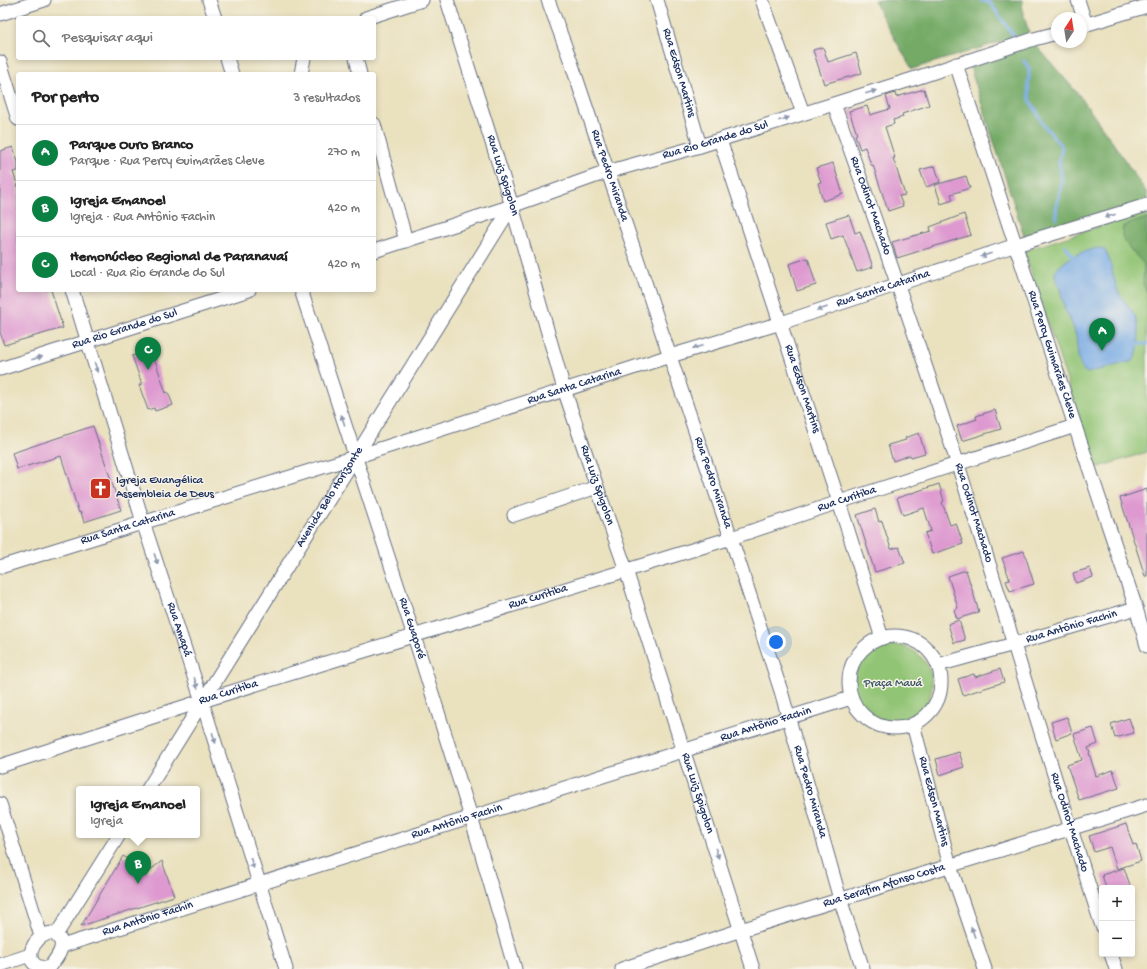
<!DOCTYPE html>
<html lang="pt">
<meta charset="utf-8">
<style>
:root{--surface:#fff;--page:#f6f6f6;--text:#222;--muted:#767676;--line:#e0e0e0;--accent:#0b8043}
body{margin:0;font-family:"Gochi Hand",sans-serif;background:var(--page);color:var(--text)}
.controls{position:absolute;right:12px;bottom:12px;display:grid;overflow:hidden;border-radius:4px;box-shadow:0 2px 6px #0003}
.controls button{width:36px;height:36px;display:grid;place-items:center;padding:0;border:0;border-bottom:1px solid var(--line);background:var(--surface);color:var(--text);font:20px sans-serif}
.compass{position:absolute;left:1051px;top:12px;width:36px;height:36px;border-radius:50%;background:var(--surface);box-shadow:0 2px 6px #0003;rotate:12deg}
.you{position:absolute;left:776px;top:642px;width:14px;height:14px;margin:-10px;border:3px solid #fff;border-radius:50%;background:#1a73e8;box-shadow:0 0 0 6px #1a73e833}
.badge{display:grid;place-items:center;width:26px;height:26px;border-radius:50%;background:var(--accent);color:#fff;font-size:13px;font-weight:700}
.pin{position:absolute;translate:-50% -33px;filter:drop-shadow(0 1px 2px #0008)}
.pin::after{content:'';position:absolute;top:21px;width:14px;height:12px;background:inherit;clip-path:polygon(0 0,100% 0,50% 100%)}
.popup{position:absolute;left:76px;top:786px;width:124px;height:52px;box-sizing:border-box;display:grid;place-content:center;border-radius:4px;background:var(--surface);filter:drop-shadow(0 1px 3px #0005);font-size:13px;white-space:nowrap;color:var(--muted)}
.popup b{font-size:15px;color:var(--text)}
.popup::after{content:'';position:absolute;left:50%;top:100%;margin-left:-8px;border:8px solid transparent;border-top-color:var(--surface)}
.list{margin:0;padding:0;list-style:none}
h2{display:flex;justify-content:space-between;align-items:center;height:52px;margin:0;padding:0 16px;font-size:17px}
h2 small{font-size:13px;font-weight:400;color:var(--muted)}
.list li{display:grid;grid-template-columns:26px 1fr auto;gap:12px;align-items:center;box-sizing:border-box;height:56px;padding:0 16px;border-top:1px solid var(--line)}
.list b{display:block;font-size:15px;white-space:nowrap}
.list p{margin:0;font-size:13px;white-space:nowrap;color:var(--muted)}
.list em{font-size:13px;font-style:normal;color:var(--muted)}
.icon{flex:none;width:22px;height:22px;fill:none;stroke:currentColor;stroke-width:2;stroke-linecap:round;stroke-linejoin:round}
.map{position:relative;flex:none;width:1147px;height:969px;overflow:hidden}
.search{position:absolute;background:var(--surface);box-shadow:0 2px 6px #0003;left:16px;top:16px;width:360px;height:44px;display:flex;align-items:center;gap:10px;box-sizing:border-box;padding:0 14px;border-radius:4px;color:var(--muted);font-size:15px}
.panel{position:absolute;background:var(--surface);box-shadow:0 2px 6px #0003;left:16px;top:72px;width:360px;height:220px;border-radius:4px}
.map>svg:first-child{display:block}
.green{fill:#92c474;stroke:#567a69}
.forest{fill:#75aa66;stroke:#486c62}
.water{fill:#79abe4;stroke:#4a6da1}
.lines{fill:none;stroke-linecap:round;stroke-linejoin:round}
.stream{stroke:#79abe4;stroke-width:3.5}
.building{fill:#de9ad0}
.minor-casing{stroke:#636d80;stroke-width:15}
.minor{stroke:#fff;stroke-width:13}
.oneway{fill:#8d97ae}
.labels{text-anchor:middle;dominant-baseline:central;stroke-width:3;stroke-linejoin:round;paint-order:stroke}
.street-label{font-size:12px;fill:#1b2f5e;stroke:#f7f3e8}
.poi-label{font-size:12px;fill:#1b2f5e;stroke:#f7f3e8;text-anchor:start}
.park-label{font-size:12px;fill:#395464;stroke:#f7f3e8}
</style>
<div class="map">
<svg width="1147" height="969" viewBox="0 0 1147 969">
<rect width="100%" height="100%" fill="#f7f3e8"/>
<filter id="ink" filterUnits="userSpaceOnUse"><feTurbulence type="fractalNoise" baseFrequency=".025" numOctaves="2"/><feDisplacementMap in="SourceGraphic" scale="8" xChannelSelector="R" yChannelSelector="G"/><feConvolveMatrix kernelMatrix="1 2 1 2 8 2 1 2 1" color-interpolation-filters="sRGB"/></filter>
<filter id="wash" filterUnits="userSpaceOnUse"><feTurbulence type="fractalNoise" baseFrequency=".012" numOctaves="4" result="noise"/><feDisplacementMap in="SourceGraphic" scale="16" xChannelSelector="R" yChannelSelector="G"/><feGaussianBlur stdDeviation="0.9" result="paint"/><feColorMatrix in="noise" values="0 0 0 0 0 0 0 0 0 0 0 0 0 0 0 0 0 1.4 0 .05"/><feComposite in="paint" operator="in"/></filter>
<g filter="url(#wash)">
<rect width="100%" height="100%" fill="#eae1bf"/>
<!-- green -->
<path class="green" d="M1147,211V452L1096,468L1024,251Z
M854 684a39 39 0 1 1 78 0a39 39 0 1 1-78 0Z"/>
<!-- forest -->
<path class="forest" d="M874,0H1022L1023,12L1029,33L912,69L880,13Z
M1034,43L1079,95L1109,137L1147,193V204L1024,236L970,67Z
M1147,218V293L1143,284L1144,264L1129,248L1122,236L1123,226Z"/>
<!-- water -->
<path class="water" d="M1098,248L1104,249C1113,262 1112,278 1119,293C1124,301 1131,308 1135,316C1140,328 1141,350 1133,361L1087,373C1076,367 1078,347 1076,336C1074,326 1069,319 1065,310C1063,303 1062,294 1059,286C1057,281 1055,278 1055,272C1066,257 1081,252 1098,248Z"/>
<g class="lines">
<!-- stream -->
<path class="stream" d="M981,0L990,3L1016,39
M1024,61L1029,69V78L1028,86L1030,101L1036,110L1043,124L1062,147L1059,161L1062,182L1056,210L1057,218
M1065,245L1075,259
M1134,344H1147"/>
</g>
<g id="blocks">
<!-- building -->
<path class="building" d="M823,47L828,62L856,53L862,73L824,84L813,50Z
M924,89L929,105L902,114L903,117L893,120L894,124L885,127L895,158H893L905,195L899,196L903,206L888,211L873,165H871L865,147L860,149L855,135L857,134L849,111L867,106L870,115L890,109L886,96L895,93L896,97Z
M13,147L18,162V171L13,172L18,187V290H51L63,328L4,345L0,332V151Z
M833,163L843,194L823,201L818,183L821,182L816,168Z
M935,166L940,182L926,187L920,170Z
M966,176L970,188L951,194L953,200L941,204L935,185Z
M964,214L971,235L897,258L892,242L931,231L930,227Z
M849,215L855,233L860,231L873,267L857,272L843,235L831,239L826,222Z
M808,258L816,285L797,291L789,264Z
M150,346L166,393L168,392L173,405L155,411L154,408L148,410L139,385L142,384L132,356L141,353L139,350Z
M995,410L1001,429L962,441L957,426L977,419L976,416Z
M93,426L121,510L84,522L81,512L79,513L61,456L17,469L12,453Z
M919,433L925,453L911,457L910,455L893,461L888,445L906,440L905,438Z
M939,484L944,501L942,502L950,525L956,523L963,544L932,554L925,533L931,531L924,508L903,515L897,498Z
M1147,489V576H1145L1120,498Z
M875,509L879,522L882,521L891,549L899,547L905,563L875,572L857,515Z
M1024,551L1034,584L1010,591L1006,581L1010,580L1002,558Z
M1090,568L1093,577L1076,583L1073,573Z
M966,570L979,612L957,619L954,610L958,608L948,576Z
M959,620L965,640L954,643L948,624Z
M1000,669L1004,682L963,695L958,679L974,674L975,677Z
M1067,717L1072,733L1056,739L1051,722Z
M1129,718L1134,733L1115,738L1111,724Z
M1093,728L1098,744L1088,748L1090,753H1089L1096,776L1113,770L1119,788L1079,800L1067,765L1082,760L1074,734Z
M959,752L964,767L940,775L936,759Z
M1126,824L1133,845L1136,844L1141,861L1117,869L1110,847L1094,852L1089,836Z
M123,856L149,871L162,861L174,896L81,926Z
M1124,868L1131,888H1106L1102,875Z"/>
</g>
</g>
<g filter="url(#ink)">
<use href="#blocks" fill-opacity="0" stroke="#636d80" stroke-width="1"/>
<g class="lines">
<defs>
<g id="minor">
<path d="M209,0L215,18"/>
<path id="s1" d="M447,0L512,206L564,389L597,487L626,570L753,969"/>
<path id="s2" d="M548,0L571,62L731,538L781,691L840,899L863,969"/>
<path id="s3" d="M657,0L700,146"/>
<path d="M762,0L803,113"/>
<path d="M1078,0L1086,25"/>
<path d="M0,14L44,0"/>
<path d="M366,18L422,0"/>
<path d="M1081,26L1147,6"/>
<path d="M227,58L232,74"/>
<path d="M356,58L360,74"/>
<path d="M0,62L18,119"/>
<path id="s4" d="M956,64L1075,426L1136,608L1147,646"/>
<path d="M301,74L304,58"/>
<path id="s5" d="M834,104C877,224 919,344 958,465C1007,618 1052,773 1102,926"/>
<path d="M374,124L406,241"/>
<path id="s6" d="M720,140L839,502L882,638"/>
<path id="s7" d="M374,251L512,206L607,172L700,146L913,79L1034,39L1057,33"/>
<path id="s8" d="M72,290L143,522L202,701L286,969"/>
<path id="s9" d="M301,290L414,636L471,817L515,969"/>
<path id="s10" d="M0,369L249,290"/>
<path d="M514,515L597,487"/>
<path id="s11" d="M0,567L355,457L670,356L781,323L1016,245L1147,205"/>
<circle cx="895" cy="682" r="46"/>
<path id="s12" d="M938,665L1014,644L1136,608"/>
<path id="s13" d="M913,724L950,866L985,969"/>
<path id="s14" d="M0,766L202,701L731,538L839,502L1075,426"/>
<path id="s15" d="M148,789L512,206"/>
<path d="M0,804L41,936"/>
<path d="M52,933C70,942 58,957 49,968C18,969 32,934 52,933Z"/>
<path d="M56,935L119,835"/>
<path id="s16" d="M62,946L851,698"/>
<path d="M1111,954L1116,969"/>
<path d="M0,965L30,955"/>
<path id="s17" d="M622,969L741,930L1147,805"/>
</g>
</defs>
<!-- minor casing -->
<use href="#minor" class="minor-casing"/>
<!-- minor -->
<use href="#minor" class="minor"/>
</g>
<!-- one-way arrows -->
<defs><path id="oneway-solid" d="M-6-.8H1V-3.2L6.5 0L1 3.2V.8H-6Z"/></defs>
<g class="oneway">
<use href="#oneway-solid" transform="translate(871 92) rotate(-17)"/>
<use href="#oneway-solid" transform="translate(784 119) rotate(-18)"/>
<use href="#oneway-solid" transform="translate(1110 216) rotate(163)"/>
<use href="#oneway-solid" transform="translate(986 255) rotate(162)"/>
<use href="#oneway-solid" transform="translate(822 309) rotate(161)"/>
<use href="#oneway-solid" transform="translate(698 347) rotate(164)"/>
<use href="#oneway-solid" transform="translate(37 358) rotate(-17)"/>
<use href="#oneway-solid" transform="translate(96 367) rotate(73)"/>
<use href="#oneway-solid" transform="translate(343 420) rotate(-108)"/>
<use href="#oneway-solid" transform="translate(156 559) rotate(72)"/>
<use href="#oneway-solid" transform="translate(196 683) rotate(72)"/>
<use href="#oneway-solid" transform="translate(214 738) rotate(73)"/>
<use href="#oneway-solid" transform="translate(717 853) rotate(72)"/>
<use href="#oneway-solid" transform="translate(252 863) rotate(73)"/>
<use href="#oneway-solid" transform="translate(973 932) rotate(-109)"/>
</g>
</g>
<!-- icons -->
<defs>
<symbol id="church-square" viewBox="-11 -11 22 22"><rect x="-9" y="-9" width="18" height="18" rx="4" fill="#c8321e" stroke="#f7f3e8"/><path d="M-1.2-6h2.4v3.5h3.3v2.4h-3.3V6h-2.4V-.1h-3.3v-2.4h3.3Z" fill="#fff"/></symbol>
</defs>
<g fill-rule="evenodd">
<use href="#church-square" x="88" y="476" width="25" height="25"/>
</g>
<g class="labels">
<!-- street labels -->
<g class="street-label">
<text stroke="none"><textPath href="#s3" startOffset="76">Rua Edson Martins</textPath></text>
<text stroke="none"><textPath href="#s7" startOffset="359">Rua Rio Grande do Sul</textPath></text>
<text stroke="none"><textPath href="#s2" startOffset="186">Rua Pedro Miranda</textPath></text>
<text stroke="none"><textPath href="#s1" startOffset="184">Rua Luiz Spigolon</textPath></text>
<text stroke="none"><textPath href="#s5" startOffset="108">Rua Odinot Machado</textPath></text>
<text stroke="none"><textPath href="#s11" startOffset="926">Rua Santa Catarina</textPath></text>
<text stroke="none"><textPath href="#s10" startOffset="131">Rua Rio Grande do Sul</textPath></text>
<text stroke="none"><textPath href="#s4" startOffset="306">Rua Percy Guimarães Cleve</textPath></text>
<text stroke="none"><textPath href="#s11" startOffset="602">Rua Santa Catarina</textPath></text>
<text stroke="none"><textPath href="#s6" startOffset="262">Rua Edson Martins</textPath></text>
<text stroke="none"><textPath href="#s2" startOffset="510">Rua Pedro Miranda</textPath></text>
<text stroke="none"><textPath href="#s1" startOffset="508">Rua Luiz Spigolon</textPath></text>
<text stroke="none"><textPath href="#s15" startOffset="344">Avenida Belo Horizonte</textPath></text>
<text stroke="none"><textPath href="#s14" startOffset="888">Rua Curitiba</textPath></text>
<text stroke="none"><textPath href="#s5" startOffset="432">Rua Odinot Machado</textPath></text>
<text stroke="none"><textPath href="#s11" startOffset="134">Rua Santa Catarina</textPath></text>
<text stroke="none"><textPath href="#s14" startOffset="564">Rua Curitiba</textPath></text>
<text stroke="none"><textPath href="#s12" startOffset="139">Rua Antônio Fachin</textPath></text>
<text stroke="none"><textPath href="#s9" startOffset="356">Rua Guaporé</textPath></text>
<text stroke="none"><textPath href="#s8" startOffset="356">Rua Amapá</textPath></text>
<text stroke="none"><textPath href="#s14" startOffset="240">Rua Curitiba</textPath></text>
<text stroke="none"><textPath href="#s16" startOffset="738">Rua Antônio Fachin</textPath></text>
<text stroke="none"><textPath href="#s2" startOffset="834">Rua Pedro Miranda</textPath></text>
<text stroke="none"><textPath href="#s1" startOffset="832">Rua Luiz Spigolon</textPath></text>
<text stroke="none"><textPath href="#s13" startOffset="80">Rua Edson Martins</textPath></text>
<text stroke="none"><textPath href="#s16" startOffset="414">Rua Antônio Fachin</textPath></text>
<text stroke="none"><textPath href="#s5" startOffset="756">Rua Odinot Machado</textPath></text>
<text stroke="none"><textPath href="#s17" startOffset="275">Rua Serafim Afonso Costa</textPath></text>
<text stroke="none"><textPath href="#s16" startOffset="90">Rua Antônio Fachin</textPath></text>
</g>
<!-- poi labels -->
<g class="poi-label">
<text x="116" y="481">Igreja Evangélica<tspan x="116" dy="14">Assembleia de Deus</tspan></text>
</g>
<!-- park labels -->
<g class="park-label">
<text x="893" y="684">Praça Mauá</text>
</g>
</g>
</svg>
<div class="controls">
<button>+</button>
<button>−</button>
</div>
<svg class="compass" viewBox="-18 -18 36 36"><path d="M0-13l5 13h-10z" fill="#e53935"/><path d="M0 13l5-13h-10z" fill="#767676"/></svg>
<div class="you"></div>
<div class="pin badge" style="left:1102px;top:351px">A</div>
<div class="pin badge" style="left:138px;top:884px">B</div>
<div class="popup"><b>Igreja Emanoel</b>Igreja</div>
<div class="pin badge" style="left:148px;top:370px">C</div>
<div class="search"><svg class="icon" aria-label="search" viewBox="0 0 24 24"><circle cx="10" cy="10" r="6"/><path d="M15 15l6 6"/></svg>Pesquisar aqui</div>
<section class="panel">
<h2>Por perto<small>3 resultados</small></h2>
<ul class="list">
<li><span class="badge">A</span><div><b>Parque Ouro Branco</b><p>Parque · Rua Percy Guimarães Cleve</p></div><em>270 m</em></li>
<li><span class="badge">B</span><div><b>Igreja Emanoel</b><p>Igreja · Rua Antônio Fachin</p></div><em>420 m</em></li>
<li><span class="badge">C</span><div><b>Hemonúcleo Regional de Paranavaí</b><p>Local · Rua Rio Grande do Sul</p></div><em>420 m</em></li>
</ul>
</section>
</div>
